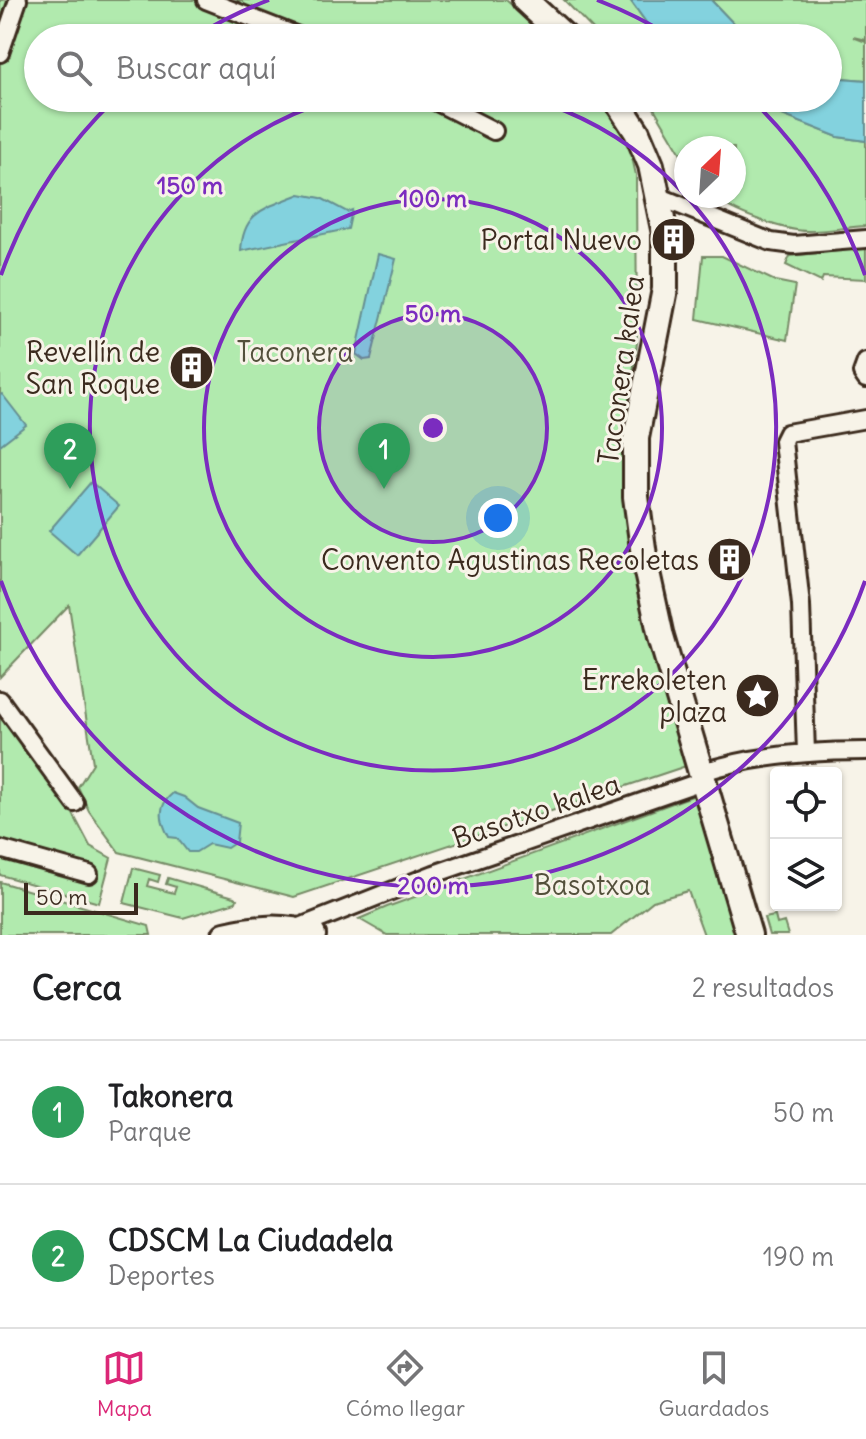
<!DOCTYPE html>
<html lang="es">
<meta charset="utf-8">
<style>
:root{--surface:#fff;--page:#f2f2f2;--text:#202124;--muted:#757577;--line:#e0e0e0;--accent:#db2777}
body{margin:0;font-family:Delius,sans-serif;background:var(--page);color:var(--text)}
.controls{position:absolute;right:24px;bottom:24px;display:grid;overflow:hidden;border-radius:8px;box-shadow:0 2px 6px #0004}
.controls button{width:72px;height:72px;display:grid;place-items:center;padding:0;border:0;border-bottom:2px solid var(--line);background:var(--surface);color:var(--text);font:40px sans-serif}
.compass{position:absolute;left:674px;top:136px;width:72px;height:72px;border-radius:50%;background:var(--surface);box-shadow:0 2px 6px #0004;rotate:25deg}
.scale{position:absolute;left:24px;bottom:20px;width:114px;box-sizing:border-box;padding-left:8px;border:4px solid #3b2a1e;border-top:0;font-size:22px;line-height:28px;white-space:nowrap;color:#3b2a1e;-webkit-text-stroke:6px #f7f3e8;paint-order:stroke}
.you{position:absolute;left:498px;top:518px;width:28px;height:28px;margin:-20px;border:6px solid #fff;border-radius:50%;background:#1a73e8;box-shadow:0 0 0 12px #1a73e833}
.badge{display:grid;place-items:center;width:52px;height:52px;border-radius:50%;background:var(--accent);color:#fff;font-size:26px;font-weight:700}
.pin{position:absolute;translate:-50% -66px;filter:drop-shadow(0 2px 4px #0008)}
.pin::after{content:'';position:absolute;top:42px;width:28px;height:24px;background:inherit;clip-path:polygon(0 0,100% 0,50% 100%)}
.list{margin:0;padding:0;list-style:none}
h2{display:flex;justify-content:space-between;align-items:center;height:104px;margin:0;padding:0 32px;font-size:34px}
h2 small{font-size:26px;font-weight:400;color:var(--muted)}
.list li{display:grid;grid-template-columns:52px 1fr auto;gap:24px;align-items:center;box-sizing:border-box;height:144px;padding:0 32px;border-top:2px solid var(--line)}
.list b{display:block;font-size:30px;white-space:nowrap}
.list p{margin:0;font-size:26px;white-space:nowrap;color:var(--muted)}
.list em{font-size:26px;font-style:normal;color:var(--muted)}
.icon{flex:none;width:44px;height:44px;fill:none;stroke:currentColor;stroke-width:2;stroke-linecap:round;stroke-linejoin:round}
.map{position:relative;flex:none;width:866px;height:935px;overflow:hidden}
.search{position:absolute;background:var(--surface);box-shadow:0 2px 6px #0004;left:24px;right:24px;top:24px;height:88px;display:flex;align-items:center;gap:20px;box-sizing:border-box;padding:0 28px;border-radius:44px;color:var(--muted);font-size:30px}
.sheet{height:392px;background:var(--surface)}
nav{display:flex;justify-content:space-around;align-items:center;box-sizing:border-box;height:112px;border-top:2px solid var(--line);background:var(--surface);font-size:22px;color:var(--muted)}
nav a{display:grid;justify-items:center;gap:4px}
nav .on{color:var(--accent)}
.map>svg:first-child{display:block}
.green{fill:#b1eaae;stroke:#768a66;stroke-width:2}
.water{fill:#83d2de;stroke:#668f91;stroke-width:2}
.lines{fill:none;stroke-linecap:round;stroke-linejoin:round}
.street-casing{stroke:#3b2a1e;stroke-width:22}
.secondary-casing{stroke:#3b2a1e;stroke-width:30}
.street{stroke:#f7f3e8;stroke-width:16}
.secondary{stroke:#f7f3e8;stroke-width:24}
.ring{fill:none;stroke:#7b2cbf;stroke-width:4}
.labels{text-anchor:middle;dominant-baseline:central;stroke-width:6;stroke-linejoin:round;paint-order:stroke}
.poi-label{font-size:28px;fill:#3b2a1e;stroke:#f7f3e8;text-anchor:end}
.park-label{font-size:28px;fill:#53503b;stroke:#f7f3e8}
.street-label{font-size:28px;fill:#3b2a1e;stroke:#f7f3e8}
.centre{fill:#7b2cbf;stroke:#f7f3e8;stroke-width:4}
.ring-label{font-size:24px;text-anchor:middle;font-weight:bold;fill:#7b2cbf;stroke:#f7f3e8;stroke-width:6;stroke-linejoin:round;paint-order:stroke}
</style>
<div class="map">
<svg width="866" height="935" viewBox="0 0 866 935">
<rect width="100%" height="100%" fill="#f7f3e8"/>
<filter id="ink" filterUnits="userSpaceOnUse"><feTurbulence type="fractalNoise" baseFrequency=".0125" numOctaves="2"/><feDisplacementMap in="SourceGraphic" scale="16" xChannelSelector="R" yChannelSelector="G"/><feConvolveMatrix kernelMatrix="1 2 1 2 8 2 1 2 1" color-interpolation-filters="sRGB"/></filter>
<g filter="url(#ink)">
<!-- green -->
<path class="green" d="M0,0H506L549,38H38V98H604L629,144L636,175L637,343L624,442L630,553L686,766L294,897L119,852L89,811L78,787L93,763L69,605L0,677Z
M564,0H630L653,32L661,38H601Z
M711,0H866V40L853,37L866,42V80L828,77V38H756L732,22Z
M648,98H739L838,137L866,141V226C847,227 827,231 808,231C785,231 730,212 713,196H734V148H686V162Z
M866,248V279L823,277L821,282L786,265L790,256Z
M703,256H722L775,281L795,285L787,340L697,319Z
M0,716L70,808L90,846L111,858L99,903L0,875Z
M703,792L743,935H704L688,891L653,901L611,935H387L359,919L387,907Z
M133,868L160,875L158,882L149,879L147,886L174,893L176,887L166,884L168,878L234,897L237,899L236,902L183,918L124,903Z
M0,882L149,926L151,935H0Z
M775,916L777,924L784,922L788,935H769L764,918Z"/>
<!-- water -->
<path class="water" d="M630,0H711L732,22L756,38H661L653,32Z
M828,77L866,80V141L838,137L739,98H828Z
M300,194L321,198L347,212L352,210L348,229L241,251C243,210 267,208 300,194Z
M378,254L396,259L371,359L364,360L356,354Z
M2,394L26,425L0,445V395Z
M91,482L119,506L77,555L49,531Z
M173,793L184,797L198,808L238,823L236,842L227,848L209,844L196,852H188L177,838L169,837C160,820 157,806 173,793Z"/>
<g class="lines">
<defs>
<path id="street" d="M206,0L303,38
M0,53L18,0
M429,98L494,131
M660,197L771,242L794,245L866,239
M866,362L862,373L866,379
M0,700L75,803
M806,753L801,605L783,441L787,433L866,419
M703,772C754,755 812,751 866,751
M0,849L89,874
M295,929L434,874L705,780"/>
<path id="secondary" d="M525,0L566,38
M615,98L637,132L651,165L665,234V289L636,438V497L645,563L661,637L749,935
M225,935C255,928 283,925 313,935"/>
</defs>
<!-- street casing -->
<use href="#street" class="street-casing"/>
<!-- secondary casing -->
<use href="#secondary" class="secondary-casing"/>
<!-- street -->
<use href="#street" class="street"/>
<!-- secondary -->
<use href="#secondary" class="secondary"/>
</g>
</g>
<!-- distance rings -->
<circle cx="433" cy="428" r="114" fill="#7b2cbf" fill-opacity=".12"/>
<g class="ring">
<circle cx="433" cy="428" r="114"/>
<circle cx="433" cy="428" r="229"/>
<path d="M528 98A343 343 0 1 1 338 98"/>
<path d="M865 581A458 458 0 0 1 1 581M1 275A458 458 0 0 1 115 99M194 37A458 458 0 0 1 269 0M597 0A458 458 0 0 1 672 37M751 99A458 458 0 0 1 865 275"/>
</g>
<!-- icons -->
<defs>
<symbol id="building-disc" viewBox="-11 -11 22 22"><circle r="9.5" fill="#3b2a1e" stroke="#f7f3e8"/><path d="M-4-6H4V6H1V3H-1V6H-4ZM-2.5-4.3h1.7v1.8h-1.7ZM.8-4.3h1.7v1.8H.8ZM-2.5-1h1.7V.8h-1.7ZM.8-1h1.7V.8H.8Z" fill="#fff"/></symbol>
<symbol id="sight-disc" viewBox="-11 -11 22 22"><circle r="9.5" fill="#3b2a1e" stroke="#f7f3e8"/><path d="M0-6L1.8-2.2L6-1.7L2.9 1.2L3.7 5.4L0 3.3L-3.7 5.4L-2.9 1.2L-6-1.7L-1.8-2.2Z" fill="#fff"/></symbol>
</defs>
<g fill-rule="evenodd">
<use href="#building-disc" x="648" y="214" width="51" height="51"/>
<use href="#building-disc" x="166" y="342" width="51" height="51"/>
<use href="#building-disc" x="704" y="534" width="51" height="51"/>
<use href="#sight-disc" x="732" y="670" width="51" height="51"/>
</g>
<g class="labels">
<!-- poi labels -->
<g class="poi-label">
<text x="642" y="240">Portal Nuevo</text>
<text x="160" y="352">Revellín de<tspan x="160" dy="32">San Roque</tspan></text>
<text x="699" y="560">Convento Agustinas Recoletas</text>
<text x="727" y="680">Errekoleten<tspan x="727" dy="32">plaza</tspan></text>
</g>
<!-- park labels -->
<g class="park-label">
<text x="295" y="352">Taconera</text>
<text x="592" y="885">Basotxoa</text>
</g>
<!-- street labels -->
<g class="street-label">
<text transform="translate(621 370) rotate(-82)">Taconera kalea</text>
<text transform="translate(536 811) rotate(-19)">Basotxo kalea</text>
</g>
</g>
<circle cx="433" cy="428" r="12" class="centre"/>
<g class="ring-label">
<text x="190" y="194">150 m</text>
<text x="433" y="207">100 m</text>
<text x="433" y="322">50 m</text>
<text x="433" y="894">200 m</text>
</g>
</svg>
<div class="controls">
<button><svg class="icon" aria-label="locate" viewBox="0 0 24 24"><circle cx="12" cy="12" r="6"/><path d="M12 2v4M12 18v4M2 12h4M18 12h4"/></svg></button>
<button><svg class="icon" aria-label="layers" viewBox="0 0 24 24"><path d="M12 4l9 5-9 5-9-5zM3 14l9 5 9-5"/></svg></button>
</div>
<svg class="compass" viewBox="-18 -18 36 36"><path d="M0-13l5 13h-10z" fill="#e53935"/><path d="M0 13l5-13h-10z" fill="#757577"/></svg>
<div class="scale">50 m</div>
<div class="you"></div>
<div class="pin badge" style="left:384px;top:489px;background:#2e9e5b">1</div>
<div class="pin badge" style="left:70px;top:489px;background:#2e9e5b">2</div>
<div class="search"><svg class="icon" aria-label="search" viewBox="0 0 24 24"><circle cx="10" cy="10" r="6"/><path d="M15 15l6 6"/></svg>Buscar aquí</div>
</div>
<section class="sheet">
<h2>Cerca<small>2 resultados</small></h2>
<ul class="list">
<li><span class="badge" style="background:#2e9e5b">1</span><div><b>Takonera</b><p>Parque</p></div><em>50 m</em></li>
<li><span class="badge" style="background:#2e9e5b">2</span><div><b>CDSCM La Ciudadela</b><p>Deportes</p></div><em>190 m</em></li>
</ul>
</section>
<nav>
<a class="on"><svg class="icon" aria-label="map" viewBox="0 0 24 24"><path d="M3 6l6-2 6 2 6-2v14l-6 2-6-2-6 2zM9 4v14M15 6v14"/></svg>Mapa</a>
<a><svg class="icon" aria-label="directions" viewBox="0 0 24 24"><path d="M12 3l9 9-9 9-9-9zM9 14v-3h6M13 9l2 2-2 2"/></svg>Cómo llegar</a>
<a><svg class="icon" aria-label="saved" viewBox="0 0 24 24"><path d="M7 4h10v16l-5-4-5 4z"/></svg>Guardados</a>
</nav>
